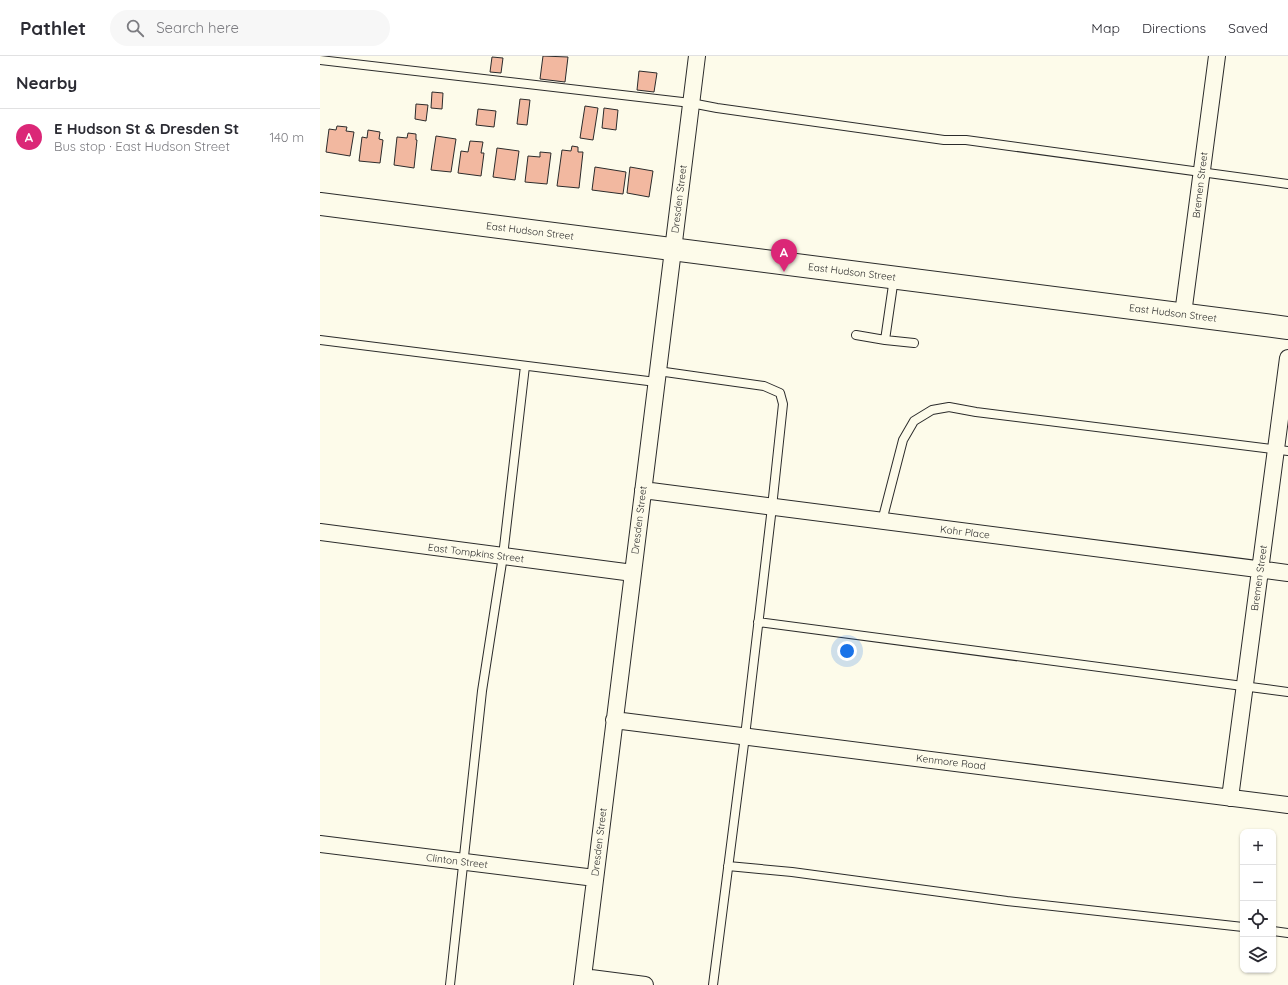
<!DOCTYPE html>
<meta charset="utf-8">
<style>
:root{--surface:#fff;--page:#f7f7f7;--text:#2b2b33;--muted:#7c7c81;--line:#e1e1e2;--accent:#db2777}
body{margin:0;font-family:Quicksand,sans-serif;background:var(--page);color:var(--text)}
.controls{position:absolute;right:12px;bottom:12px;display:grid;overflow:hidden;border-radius:8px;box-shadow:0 1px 3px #0004}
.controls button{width:36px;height:36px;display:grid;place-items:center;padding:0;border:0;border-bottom:1px solid var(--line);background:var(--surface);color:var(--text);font:20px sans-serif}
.you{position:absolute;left:527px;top:595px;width:14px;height:14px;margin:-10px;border:3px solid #fff;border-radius:50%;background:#1a73e8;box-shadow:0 0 0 6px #1a73e833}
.badge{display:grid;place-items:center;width:26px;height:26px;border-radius:50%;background:var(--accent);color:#fff;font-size:13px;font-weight:700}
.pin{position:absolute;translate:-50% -33px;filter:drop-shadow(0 1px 2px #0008)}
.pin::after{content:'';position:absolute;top:21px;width:14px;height:12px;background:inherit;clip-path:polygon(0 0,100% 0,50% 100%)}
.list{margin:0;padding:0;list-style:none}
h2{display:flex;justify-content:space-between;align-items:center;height:52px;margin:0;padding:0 16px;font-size:17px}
h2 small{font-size:13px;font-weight:400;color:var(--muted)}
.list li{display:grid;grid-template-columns:26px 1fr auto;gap:12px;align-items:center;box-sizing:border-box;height:56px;padding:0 16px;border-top:1px solid var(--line)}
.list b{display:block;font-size:15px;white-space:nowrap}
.list p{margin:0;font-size:13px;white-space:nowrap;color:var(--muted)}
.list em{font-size:13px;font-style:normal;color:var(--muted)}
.icon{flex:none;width:22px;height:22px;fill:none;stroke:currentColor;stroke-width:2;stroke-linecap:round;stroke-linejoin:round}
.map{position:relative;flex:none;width:968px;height:929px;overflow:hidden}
header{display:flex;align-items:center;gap:24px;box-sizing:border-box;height:56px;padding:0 20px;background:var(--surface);border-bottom:1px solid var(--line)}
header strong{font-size:19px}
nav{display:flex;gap:22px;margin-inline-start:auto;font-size:14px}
.search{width:280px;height:36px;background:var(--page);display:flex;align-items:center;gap:10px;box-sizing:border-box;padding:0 14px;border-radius:22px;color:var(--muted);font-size:15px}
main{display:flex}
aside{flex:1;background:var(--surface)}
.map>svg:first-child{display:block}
.building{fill:#f2b8a0;stroke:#2b2b2b}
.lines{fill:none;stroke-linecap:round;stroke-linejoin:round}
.service-casing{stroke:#2b2b2b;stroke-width:10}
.minor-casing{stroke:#2b2b2b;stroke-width:18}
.secondary-casing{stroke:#2b2b2b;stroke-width:24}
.service{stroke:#fdfbea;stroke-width:8}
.minor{stroke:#fdfbea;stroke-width:16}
.secondary{stroke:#fdfbea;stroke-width:22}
.labels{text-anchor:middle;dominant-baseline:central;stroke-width:3;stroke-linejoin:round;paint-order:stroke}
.street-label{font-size:10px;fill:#2b2b2b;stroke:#fdfbea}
</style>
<header>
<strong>Pathlet</strong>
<div class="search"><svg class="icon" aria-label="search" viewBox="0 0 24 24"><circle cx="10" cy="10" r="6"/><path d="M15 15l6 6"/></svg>Search here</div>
<nav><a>Map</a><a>Directions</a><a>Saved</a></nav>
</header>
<main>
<aside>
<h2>Nearby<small></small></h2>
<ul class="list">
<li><span class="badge">A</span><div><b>E Hudson St &amp; Dresden St</b><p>Bus stop · East Hudson Street</p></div><em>140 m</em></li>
</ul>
</aside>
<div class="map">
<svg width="968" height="929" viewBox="0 0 968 929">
<rect width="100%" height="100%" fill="#fdfbea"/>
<!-- building -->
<path class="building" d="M223,0L248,1L245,26L220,23Z
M172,1L183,2L181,17L170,16Z
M319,15L337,17L334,36L317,34Z
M112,36L123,37L122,53L111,52Z
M200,43L210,44L207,69L197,68Z
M96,48L108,49L106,65L95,63Z
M265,50L278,52L273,84L260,82Z
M284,52L298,54L296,74L282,72Z
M158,53L176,55L174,71L156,69Z
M17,70L27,71L26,75L34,76L30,100L6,96L9,73L16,74Z
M48,74L60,76L59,83L63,84L60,107L39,105L42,81L47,82Z
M88,77L96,78V84H97L94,112L74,109L77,81L87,82Z
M116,80L136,83L131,116L111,114Z
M150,85L163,86L161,97H164L161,120L138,117L141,95L148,96Z
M252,90L258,91V96H263L259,132L237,130L242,94L251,95Z
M177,92L199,95L195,124L173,121Z
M220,96L231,97L227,128L205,126L208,100L220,101Z
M275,111L306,116L303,138L272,134Z
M310,111L333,115L329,141L307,137Z"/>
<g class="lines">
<defs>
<path id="service" d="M0,4L371,47L397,52L624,84H646L968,128
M536,279L565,284L574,222
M0,284L336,326
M565,284L594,287
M338,315L444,330L460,337L463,348L452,451L425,680L393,929
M562,465L583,384L594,365L612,354L629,351L656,356L968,395
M438,566L968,636
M408,810L472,816L687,845L923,871
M953,875L968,877
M130,929L162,635L183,500L205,310"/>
<path id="minor" d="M863,258L897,0
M323,434L968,517
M0,476L313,517
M294,664L968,749
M910,742L968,302
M0,788L275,822
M263,921L325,929
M262,929L377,0"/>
<path id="secondary" d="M0,148L968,272"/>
</defs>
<!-- service casing -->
<use href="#service" class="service-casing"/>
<!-- minor casing -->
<use href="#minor" class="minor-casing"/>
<!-- secondary casing -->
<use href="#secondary" class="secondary-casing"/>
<!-- service -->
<use href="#service" class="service"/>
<!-- minor -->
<use href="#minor" class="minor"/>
<!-- secondary -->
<use href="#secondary" class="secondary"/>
</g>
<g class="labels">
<!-- street labels -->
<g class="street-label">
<text transform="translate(880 129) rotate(-83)">Bremen Street</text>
<text transform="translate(359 143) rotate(-83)">Dresden Street</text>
<text transform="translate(210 175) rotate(7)">East Hudson Street</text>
<text transform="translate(532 216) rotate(7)">East Hudson Street</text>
<text transform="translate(853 257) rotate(7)">East Hudson Street</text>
<text transform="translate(319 464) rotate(-83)">Dresden Street</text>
<text transform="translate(645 476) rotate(7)">Kohr Place</text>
<text transform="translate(156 497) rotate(7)">East Tompkins Street</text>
<text transform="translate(939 522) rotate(-82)">Bremen Street</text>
<text transform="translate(631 706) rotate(7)">Kenmore Road</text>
<text transform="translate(279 786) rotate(-83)">Dresden Street</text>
<text transform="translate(137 805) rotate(7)">Clinton Street</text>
</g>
</g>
</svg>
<div class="controls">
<button>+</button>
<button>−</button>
<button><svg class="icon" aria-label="locate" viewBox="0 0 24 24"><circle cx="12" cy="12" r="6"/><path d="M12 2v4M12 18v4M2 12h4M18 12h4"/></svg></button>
<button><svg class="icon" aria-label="layers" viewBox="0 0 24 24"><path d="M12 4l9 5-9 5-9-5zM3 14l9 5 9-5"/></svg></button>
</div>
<div class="you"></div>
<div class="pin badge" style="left:464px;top:216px">A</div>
</div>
</main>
